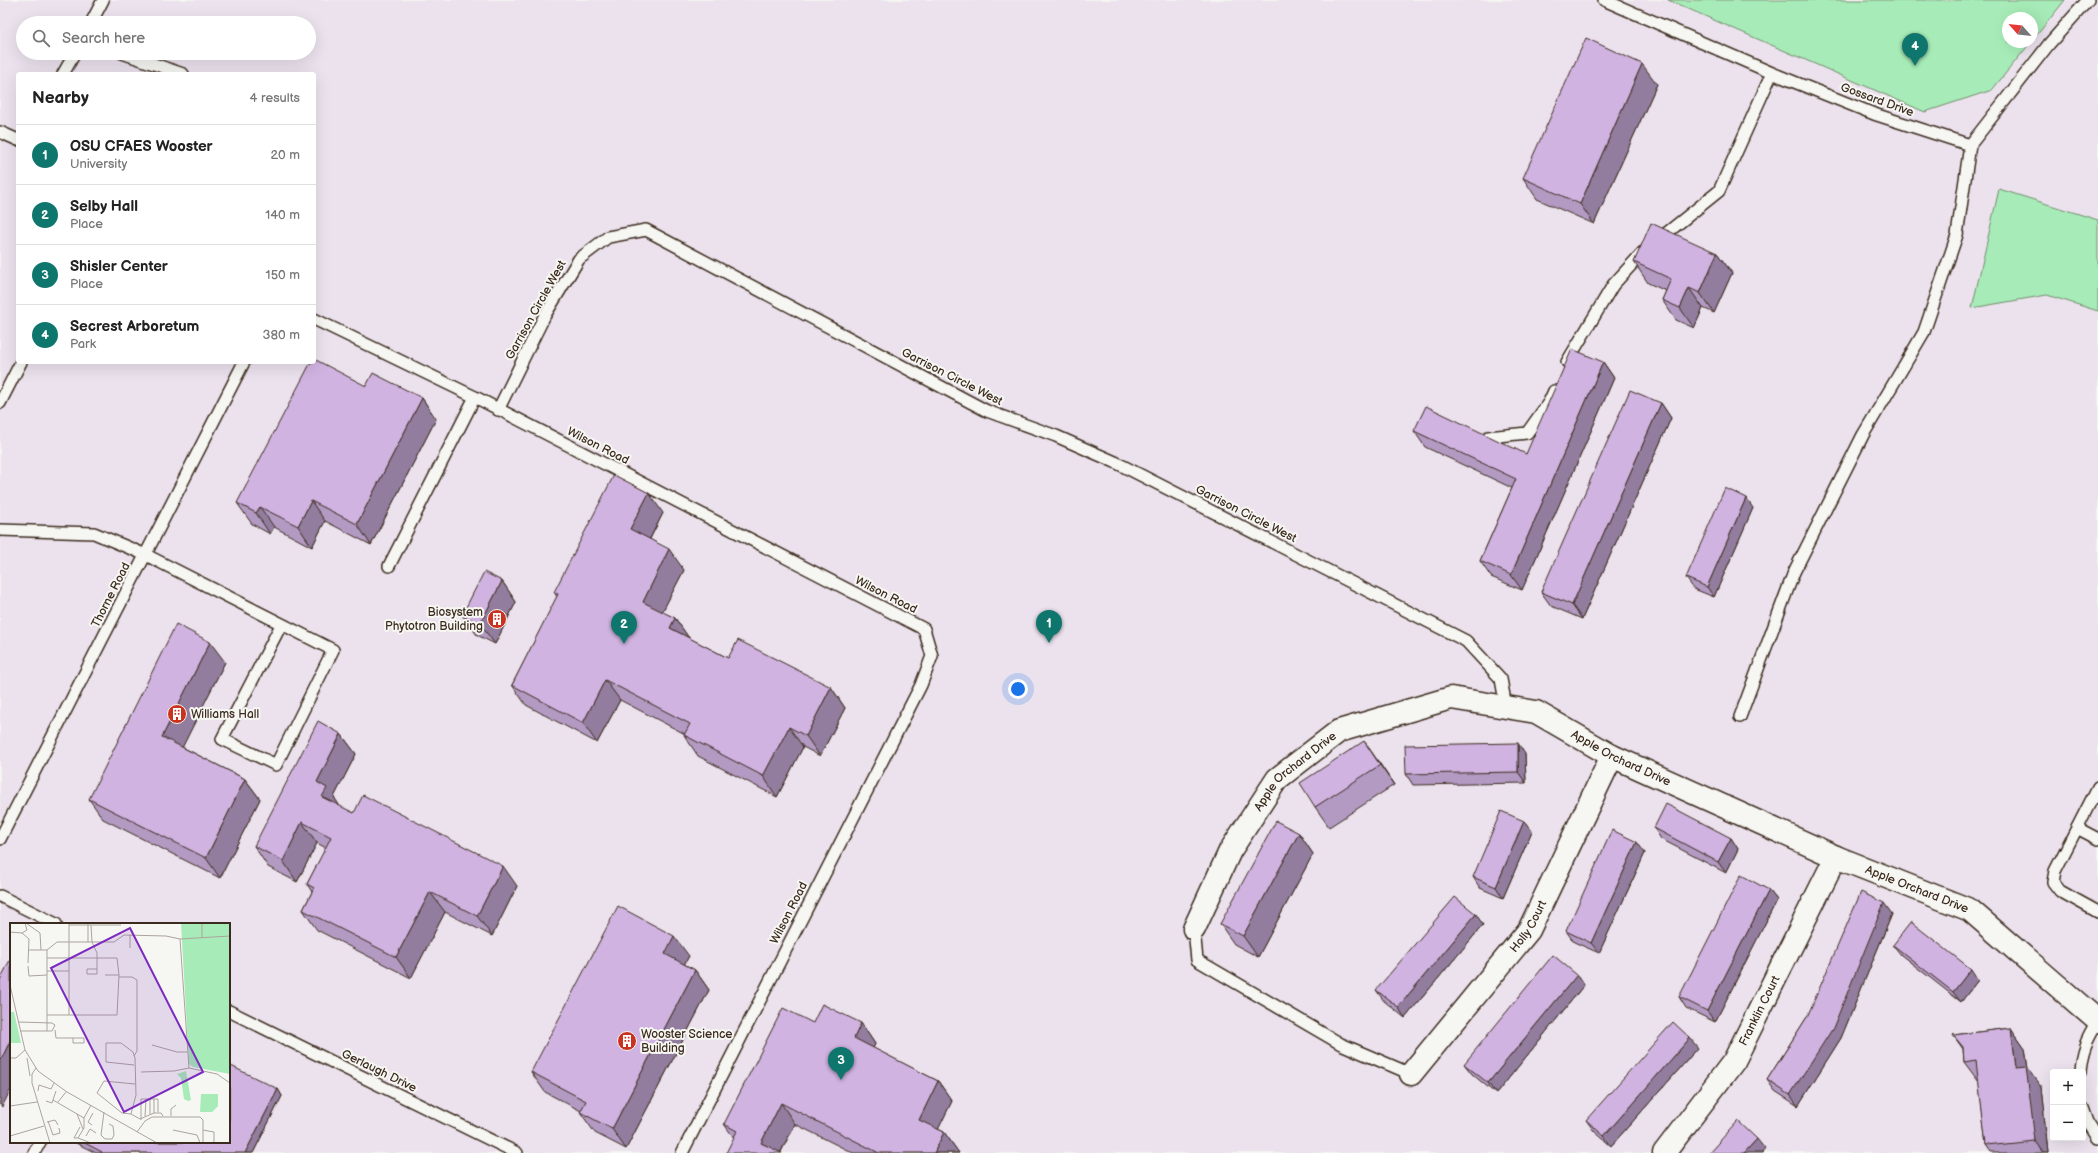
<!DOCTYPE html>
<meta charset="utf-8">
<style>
:root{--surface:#fff;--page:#f2f2f2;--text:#222;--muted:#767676;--line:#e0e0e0;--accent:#0f766e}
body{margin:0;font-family:"Balsamiq Sans",sans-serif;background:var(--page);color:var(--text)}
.controls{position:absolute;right:12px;bottom:12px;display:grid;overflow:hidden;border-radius:4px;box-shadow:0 4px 16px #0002}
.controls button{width:36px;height:36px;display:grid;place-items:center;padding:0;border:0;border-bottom:1px solid var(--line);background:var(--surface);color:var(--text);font:20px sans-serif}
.compass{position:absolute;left:2002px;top:12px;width:36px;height:36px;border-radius:50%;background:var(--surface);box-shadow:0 4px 16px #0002;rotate:297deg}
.you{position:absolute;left:1018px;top:689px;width:14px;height:14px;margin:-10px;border:3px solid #fff;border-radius:50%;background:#1a73e8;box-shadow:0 0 0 6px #1a73e833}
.badge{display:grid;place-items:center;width:26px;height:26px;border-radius:50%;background:var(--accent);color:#fff;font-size:13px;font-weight:700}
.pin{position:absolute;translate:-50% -33px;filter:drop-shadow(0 1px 2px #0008)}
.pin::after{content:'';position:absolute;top:21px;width:14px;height:12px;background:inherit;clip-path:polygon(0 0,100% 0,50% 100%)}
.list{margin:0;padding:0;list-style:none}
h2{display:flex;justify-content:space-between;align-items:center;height:52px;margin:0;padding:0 16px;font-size:17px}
h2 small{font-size:13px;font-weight:400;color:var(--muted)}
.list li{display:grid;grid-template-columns:26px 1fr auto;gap:12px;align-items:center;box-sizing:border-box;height:60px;padding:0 16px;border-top:1px solid var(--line)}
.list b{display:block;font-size:15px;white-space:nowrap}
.list p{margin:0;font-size:13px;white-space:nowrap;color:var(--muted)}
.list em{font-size:13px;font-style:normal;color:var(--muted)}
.icon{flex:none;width:22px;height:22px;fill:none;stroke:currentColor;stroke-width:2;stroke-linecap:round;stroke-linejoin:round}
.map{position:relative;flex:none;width:2098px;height:1153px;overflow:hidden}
.search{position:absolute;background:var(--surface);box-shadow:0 4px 16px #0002;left:16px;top:16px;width:300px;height:44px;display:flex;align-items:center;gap:10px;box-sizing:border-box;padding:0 14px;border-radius:22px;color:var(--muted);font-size:15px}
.panel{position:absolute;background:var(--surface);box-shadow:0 4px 16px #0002;left:16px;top:72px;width:300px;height:292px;border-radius:4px}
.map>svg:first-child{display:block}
.built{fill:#ebe2ed;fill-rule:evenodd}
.green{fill:#a7ecb8;stroke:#718b6b}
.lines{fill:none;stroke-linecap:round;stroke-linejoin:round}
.lane-casing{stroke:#3b2a1e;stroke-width:14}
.street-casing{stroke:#3b2a1e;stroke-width:25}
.lane{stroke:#f6f6f2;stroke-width:11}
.street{stroke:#f6f6f2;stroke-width:22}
.wall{fill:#b39ac2;stroke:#3b2a1e}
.shaded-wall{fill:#927d9e;stroke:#3b2a1e}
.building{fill:#d0b3e1;stroke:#3b2a1e}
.labels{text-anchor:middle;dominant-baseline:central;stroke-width:4;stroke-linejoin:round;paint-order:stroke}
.street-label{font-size:12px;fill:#3b2a1e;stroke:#f6f6f2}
.poi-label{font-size:12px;fill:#3b2a1e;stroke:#f6f6f2;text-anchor:start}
.inset-road{fill:none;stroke:#aba49d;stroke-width:1}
.view{fill:#7b2cbf;fill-opacity:0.15;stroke:#7b2cbf;stroke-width:2}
.inset-edge{fill:none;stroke:#3b2a1e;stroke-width:2}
</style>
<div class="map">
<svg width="2098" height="1153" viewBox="0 0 2098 1153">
<rect width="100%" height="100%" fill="#f6f6f2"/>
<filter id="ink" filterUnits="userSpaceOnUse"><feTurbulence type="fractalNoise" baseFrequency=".025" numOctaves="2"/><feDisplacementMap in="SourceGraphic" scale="8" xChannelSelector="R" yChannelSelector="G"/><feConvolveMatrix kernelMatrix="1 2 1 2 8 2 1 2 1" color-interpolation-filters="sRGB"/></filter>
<g filter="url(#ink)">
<!-- built -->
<path class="built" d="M0,0H2098V1153H0ZM2008,18H2032V42H2008ZM23,23H309V53H23ZM18,74H314V362H18ZM11,924H229V1142H11ZM2053,1072H2083V1138H2053Z"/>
<!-- green -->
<path class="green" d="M1668,0H2065L2032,41V18H2008V42H2031L1992,90L1925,112Z
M1999,189L2098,220V311L2047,295L1972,308Z"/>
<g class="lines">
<defs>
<path id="lane" d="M1604,0L1772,73L1874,114L1970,145L2049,44L2088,0
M91,23L103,0
M122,53L183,74
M63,74L75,53
M0,132L18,140
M1658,240L1719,191L1772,73
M314,319L475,397L924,629L932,656L921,685L682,1153
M1567,362L1613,285L1643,252
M0,403L21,362
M498,410L545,315L579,259L608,237L646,230L987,411L1056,436L1115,462L1466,641L1501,679L1506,707
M1488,437L1527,433L1549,402L1554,391
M0,530L94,533L146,555L333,650L276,765L222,739L281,625
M389,566L475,397
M1740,717L1794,572L1863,435L1924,332L1957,235L1970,145
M2098,787L2055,871L2053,882L2060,891L2098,912
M2077,828L2098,839
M0,839L244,362
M0,896L56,924
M1194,929L1197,960L1341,1044L1411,1074
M229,1011L517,1153
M2080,1072C2081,1051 2087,1038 2098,1021
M2083,1108L2088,1122L2098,1138
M34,1153L40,1142"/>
<g id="street">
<path id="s1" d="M1194,929L1230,851L1277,779L1339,731L1451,698L1536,712L1612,756L1836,857L1970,910L2098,1021"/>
<path id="s2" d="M1411,1074L1529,930L1612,756"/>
<path id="s3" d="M1664,1153L1734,1061L1836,857"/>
</g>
</defs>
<!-- lane casing -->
<use href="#lane" class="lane-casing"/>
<!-- street casing -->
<use href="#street" class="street-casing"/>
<!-- lane -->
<use href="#lane" class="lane"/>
<!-- street -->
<use href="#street" class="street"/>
</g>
<!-- wall -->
<path class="wall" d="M1657,84L1594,224L1537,199L1523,178Z
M1717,253L1732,273L1714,313L1703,308L1694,328L1676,320L1662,300L1666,291L1648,283L1634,262Z
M1603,362L1614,378L1522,590L1491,577L1480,561L1512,488L1425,447L1414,431L1526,454Z
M366,386L422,398L436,419L371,545L325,521L312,547L274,527L270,534L252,524L237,503Z
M1661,403L1671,418L1582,619L1551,606L1541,592Z
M1753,508L1714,597L1694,589L1686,578Z
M663,513L650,539L684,570L662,612L675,618L689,638L728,658L831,687L845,708L820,756L803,747L777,797L698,756L684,735L685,734L620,700L597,743L526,705L512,685L557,597L554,592Z
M502,581L516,602L495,644L477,635L462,615Z
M225,662L182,747L245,779L260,799L220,878L103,819L89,799Z
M341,734L356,754L334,797L340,807L354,813L517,886L492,936L445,912L411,978L317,930L303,910L312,892L307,884L326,848L317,843L297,882L268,867L254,846Z
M1525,754L1526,783L1413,785L1406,774Z
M1378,761L1394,785L1329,827L1315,807Z
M1524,821L1532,831L1503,898L1480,888L1473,877Z
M1654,828L1731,838L1738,849L1726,873L1661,839Z
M1299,833L1313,854L1258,957L1234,944L1220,924Z
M1645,853L1599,953L1574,942L1566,931Z
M1769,890L1777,900L1715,1022L1686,1008L1679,997Z
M1892,914L1841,1038L1798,1106L1775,1091L1767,1080L1807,1017Z
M1483,925L1405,1018L1384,1001L1376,990Z
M1893,945L1978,980L1961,1002L1901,955Z
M689,956L684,964L695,970L709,990L626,1149L595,1133L580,1112L581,1111L545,1092L531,1072Z
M1577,975L1584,985L1496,1094L1472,1074L1464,1064Z
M813,1023H861L875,1044L873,1048L938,1081L952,1101L938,1129L944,1132L959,1153H853L795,1124L781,1152L734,1138L724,1124Z
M2011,1028L2025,1048L2028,1068L2041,1086L2048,1153H1991L1986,1146L1979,1082L1964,1062L1963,1049L1953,1035Z
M1698,1048L1611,1146L1594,1131L1586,1120Z
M278,1089L282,1096L253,1153H96L74,1142H229Z"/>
<!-- shaded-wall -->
<path class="shaded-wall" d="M1642,64L1657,84L1594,224L1580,204Z
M1717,253L1732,273L1714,313L1700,293Z
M1689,288L1703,308L1694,328L1680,308Z
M1603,362L1614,378L1522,590L1511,575Z
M422,398L436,419L371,545L357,524Z
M1661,403L1671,418L1582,619L1572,605Z
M649,493L663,513L644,550L630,529Z
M1746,498L1753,508L1714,597L1707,587Z
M311,501L325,521L312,547L298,526Z
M260,507L274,527L270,534L256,513Z
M669,549L684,570L657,622L643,602Z
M502,581L516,602L495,644L480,624Z
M675,618L689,638L670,628Z
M210,642L225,662L177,758L162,737Z
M605,680L620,700L597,743L583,723Z
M831,687L845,708L820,756L806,736Z
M789,727L803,747L777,797L763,776Z
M341,734L356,754L334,797L341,808L322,797L317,782Z
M1364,741L1378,761L1394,785L1380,765Z
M1518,743L1525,754L1526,783L1518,772Z
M245,779L260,799L220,878L206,858Z
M1524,821L1532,831L1503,898L1496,887Z
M302,822L317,843L297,882L283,861Z
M1299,833L1313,854L1258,957L1243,936Z
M1731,838L1738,849L1726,873L1718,862Z
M1637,842L1645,853L1599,953L1591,943Z
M503,866L517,886L492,936L477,916Z
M1769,890L1777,900L1715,1022L1707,1011Z
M430,892L445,912L411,978L396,957Z
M1884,903L1892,914L1841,1038L1798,1106L1790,1095Z
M1476,914L1483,925L1405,1018L1398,1007Z
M674,936L689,956L679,974L665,954Z
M1971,969L1978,980L1961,1002L1953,992Z
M695,970L709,990L626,1149L612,1129Z
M1577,975L1584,985L1496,1094L1488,1083Z
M861,1023L875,1044L868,1058L854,1038Z
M2011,1028L2025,1048L2028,1068L2041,1086L2048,1153H2043L2035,1141L2016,1067Z
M1690,1038L1698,1048L1611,1146L1604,1136Z
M11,1039V1089L2,1107L0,1104V1062Z
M938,1081L952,1101L933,1140L919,1120Z
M278,1089L282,1096L253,1153H245Z
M781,1103L795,1124L780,1153L761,1143Z
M944,1132L959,1153H934Z
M1757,1139L1765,1149L1762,1153H1744Z"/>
<!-- building -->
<path class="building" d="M1586,38L1642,64L1580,204L1523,178Z
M1651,223L1717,253L1700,293L1689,288L1680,308L1662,300L1671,279L1634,262Z
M1572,349L1603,362L1511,575L1480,561L1516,479L1414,431L1426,406L1526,454Z
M314,359L366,386L373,373L422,398L357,524L311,501L298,526L260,507L256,513L237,503L311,362H314Z
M1630,390L1661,403L1572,605L1541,592Z
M614,475L649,493L630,529L669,549L643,602L675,618L670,628L728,658L738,640L831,687L806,736L789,727L763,776L684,735L690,724L605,680L583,723L512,685L558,594L554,592Z
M1725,488L1746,498L1707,587L1686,578Z
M484,572L502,581L480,624L462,615Z
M176,624L210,642L162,737L245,779L206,858L89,799Z
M318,721L341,734L317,782L327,788L322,797L354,813L363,795L503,866L477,916L430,892L396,957L303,910L314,888L307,884L331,837L302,822L283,861L254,846Z
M1364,741L1380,765L1315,807L1300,783Z
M1518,743V772L1406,774L1405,745Z
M1666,804L1731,838L1718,862L1654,828Z
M1501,811L1524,821L1496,887L1473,877Z
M1276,821L1299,833L1243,936L1220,924Z
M1612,830L1637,842L1591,943L1566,931Z
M1741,875L1769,890L1707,1011L1679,997Z
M1861,892L1884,903L1833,1028L1790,1095L1767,1080L1807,1017Z
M1455,897L1476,914L1398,1007L1376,990Z
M618,906L674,936L665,954L695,970L612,1129L580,1112L586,1101L531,1072Z
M1911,922L1971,969L1953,992L1893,945Z
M1553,955L1577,975L1488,1083L1464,1064Z
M10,960H11V1039L0,1062V980Z
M822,1004L861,1023L854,1038L938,1081L919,1120L944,1132L934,1153H879L781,1103L761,1143L782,1153H726L737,1131L724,1124L783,1008L813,1023Z
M1673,1022L1690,1038L1604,1136L1586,1120Z
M2011,1028L2016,1067L2026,1066L2035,1141L1986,1146L1976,1060L1964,1062L1963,1047L1953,1035Z
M229,1065L278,1089L245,1153H101L102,1152L83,1142H229Z
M1738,1121L1757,1139L1744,1153H1709Z"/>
</g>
<!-- icons -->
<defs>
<symbol id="building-disc" viewBox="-11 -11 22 22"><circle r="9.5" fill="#c8321e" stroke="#f6f6f2"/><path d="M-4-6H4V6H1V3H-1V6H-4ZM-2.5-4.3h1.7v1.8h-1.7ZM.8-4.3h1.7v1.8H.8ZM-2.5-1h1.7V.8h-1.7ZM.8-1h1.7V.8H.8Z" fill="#fff"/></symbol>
</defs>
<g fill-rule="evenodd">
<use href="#building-disc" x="486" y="608" width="22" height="22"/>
<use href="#building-disc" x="166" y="703" width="22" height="22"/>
<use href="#building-disc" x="616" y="1030" width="22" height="22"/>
</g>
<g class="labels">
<!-- street labels -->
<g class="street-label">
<text transform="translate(1877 100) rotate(20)">Gossard Drive</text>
<text transform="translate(536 310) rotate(-61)">Garrison Circle West</text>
<text transform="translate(952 377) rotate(27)">Garrison Circle West</text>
<text transform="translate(598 446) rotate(27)">Wilson Road</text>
<text transform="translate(1246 514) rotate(27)">Garrison Circle West</text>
<text transform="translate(111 595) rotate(-63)">Thorne Road</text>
<text transform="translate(886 595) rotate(27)">Wilson Road</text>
<text stroke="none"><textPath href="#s1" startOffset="550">Apple Orchard Drive</textPath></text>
<text stroke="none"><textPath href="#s1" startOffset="190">Apple Orchard Drive</textPath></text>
<text stroke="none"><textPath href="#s1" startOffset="874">Apple Orchard Drive</textPath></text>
<text transform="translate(789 913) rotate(-63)">Wilson Road</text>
<text stroke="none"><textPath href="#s2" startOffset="189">Holly Court</textPath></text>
<text stroke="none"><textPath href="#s3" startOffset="172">Franklin Court</textPath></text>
<text transform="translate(379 1071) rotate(26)">Gerlaugh Drive</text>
</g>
<!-- poi labels -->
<g class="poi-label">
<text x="483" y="612" text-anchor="end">Biosystem<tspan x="483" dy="14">Phytotron Building</tspan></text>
<text x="191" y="714">Williams Hall</text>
<text x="641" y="1034">Wooster Science<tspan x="641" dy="14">Building</tspan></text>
</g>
</g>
<!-- overview -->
<g transform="translate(10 923)">
<rect width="220" height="220" fill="#f6f6f2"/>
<path d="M171,0H220V151L183,144L179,141ZM0,89H4L11,120H0ZM176,148L181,177L178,178L174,176L171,155L167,151ZM208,171V183L202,189H190L191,171Z" fill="#a7ecb8"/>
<path class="inset-road" d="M16,0L30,10L31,27M59,0V92M78,0V19M192,0V15M59,2H111M81,2L82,19L87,30V51H77V46H87M0,9L12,10L19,16L18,40M12,10L17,7L15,0M120,12V25M170,16L179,145L207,151L220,160M19,27H37L47,19H104L114,12L156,13L170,16L220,13M18,43L19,53L37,52M37,48H59M95,52H109M109,54H122L127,57V128L124,133M0,62L15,127L28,148L57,169L147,220M37,92H107L109,52L107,35H37M8,99L42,100L45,102L42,108H10M45,107L46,115H74V120H63V115M37,108V27M142,122L167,129H177M0,135H6L15,127M17,135L20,153M26,145L22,151V160L40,220M131,149L164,148L179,145M125,161L94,158L87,170L112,190L121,191L130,196M28,168L29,162L41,166L44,160M140,176V191M144,176V190M43,177L74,195M36,178L42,180L46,168M48,179L56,169M0,183L27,179M94,189L91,212L95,216H102L104,212L103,203L99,201M67,191L73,206M121,191L126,172L125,135L123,129L111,120H96V139L124,142M135,193L136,176M161,193V186L166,182M130,196L144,190H151L153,193M131,197V176H148V189M38,198L43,212L50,210L49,205M37,199L45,197L48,202M82,202L78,199L83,190M163,207L187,212L190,220M193,207L204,209V220M127,209L135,198L142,194H190L193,197V220M0,213L34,203M76,213L80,206L86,210M64,215H68L74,205V195L81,182M64,215L70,204M68,215L81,220"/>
<path class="view" d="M120,5L193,149L114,189L41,45Z"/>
<rect width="220" height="220" class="inset-edge"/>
</g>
</svg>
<div class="controls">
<button>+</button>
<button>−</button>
</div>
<svg class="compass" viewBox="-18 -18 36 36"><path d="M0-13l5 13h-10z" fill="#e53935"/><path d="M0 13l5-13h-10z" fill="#767676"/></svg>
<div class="you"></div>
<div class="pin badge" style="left:1049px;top:643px">1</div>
<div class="pin badge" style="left:624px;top:644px">2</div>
<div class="pin badge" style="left:841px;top:1080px">3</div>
<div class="pin badge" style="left:1915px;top:66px">4</div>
<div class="search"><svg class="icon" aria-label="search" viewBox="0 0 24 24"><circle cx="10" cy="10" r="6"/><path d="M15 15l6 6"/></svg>Search here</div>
<section class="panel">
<h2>Nearby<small>4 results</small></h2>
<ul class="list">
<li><span class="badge">1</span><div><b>OSU CFAES Wooster</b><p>University</p></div><em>20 m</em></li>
<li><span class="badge">2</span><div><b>Selby Hall</b><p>Place</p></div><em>140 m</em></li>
<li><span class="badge">3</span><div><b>Shisler Center</b><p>Place</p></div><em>150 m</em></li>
<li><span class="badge">4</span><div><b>Secrest Arboretum</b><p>Park</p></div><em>380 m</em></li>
</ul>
</section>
</div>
